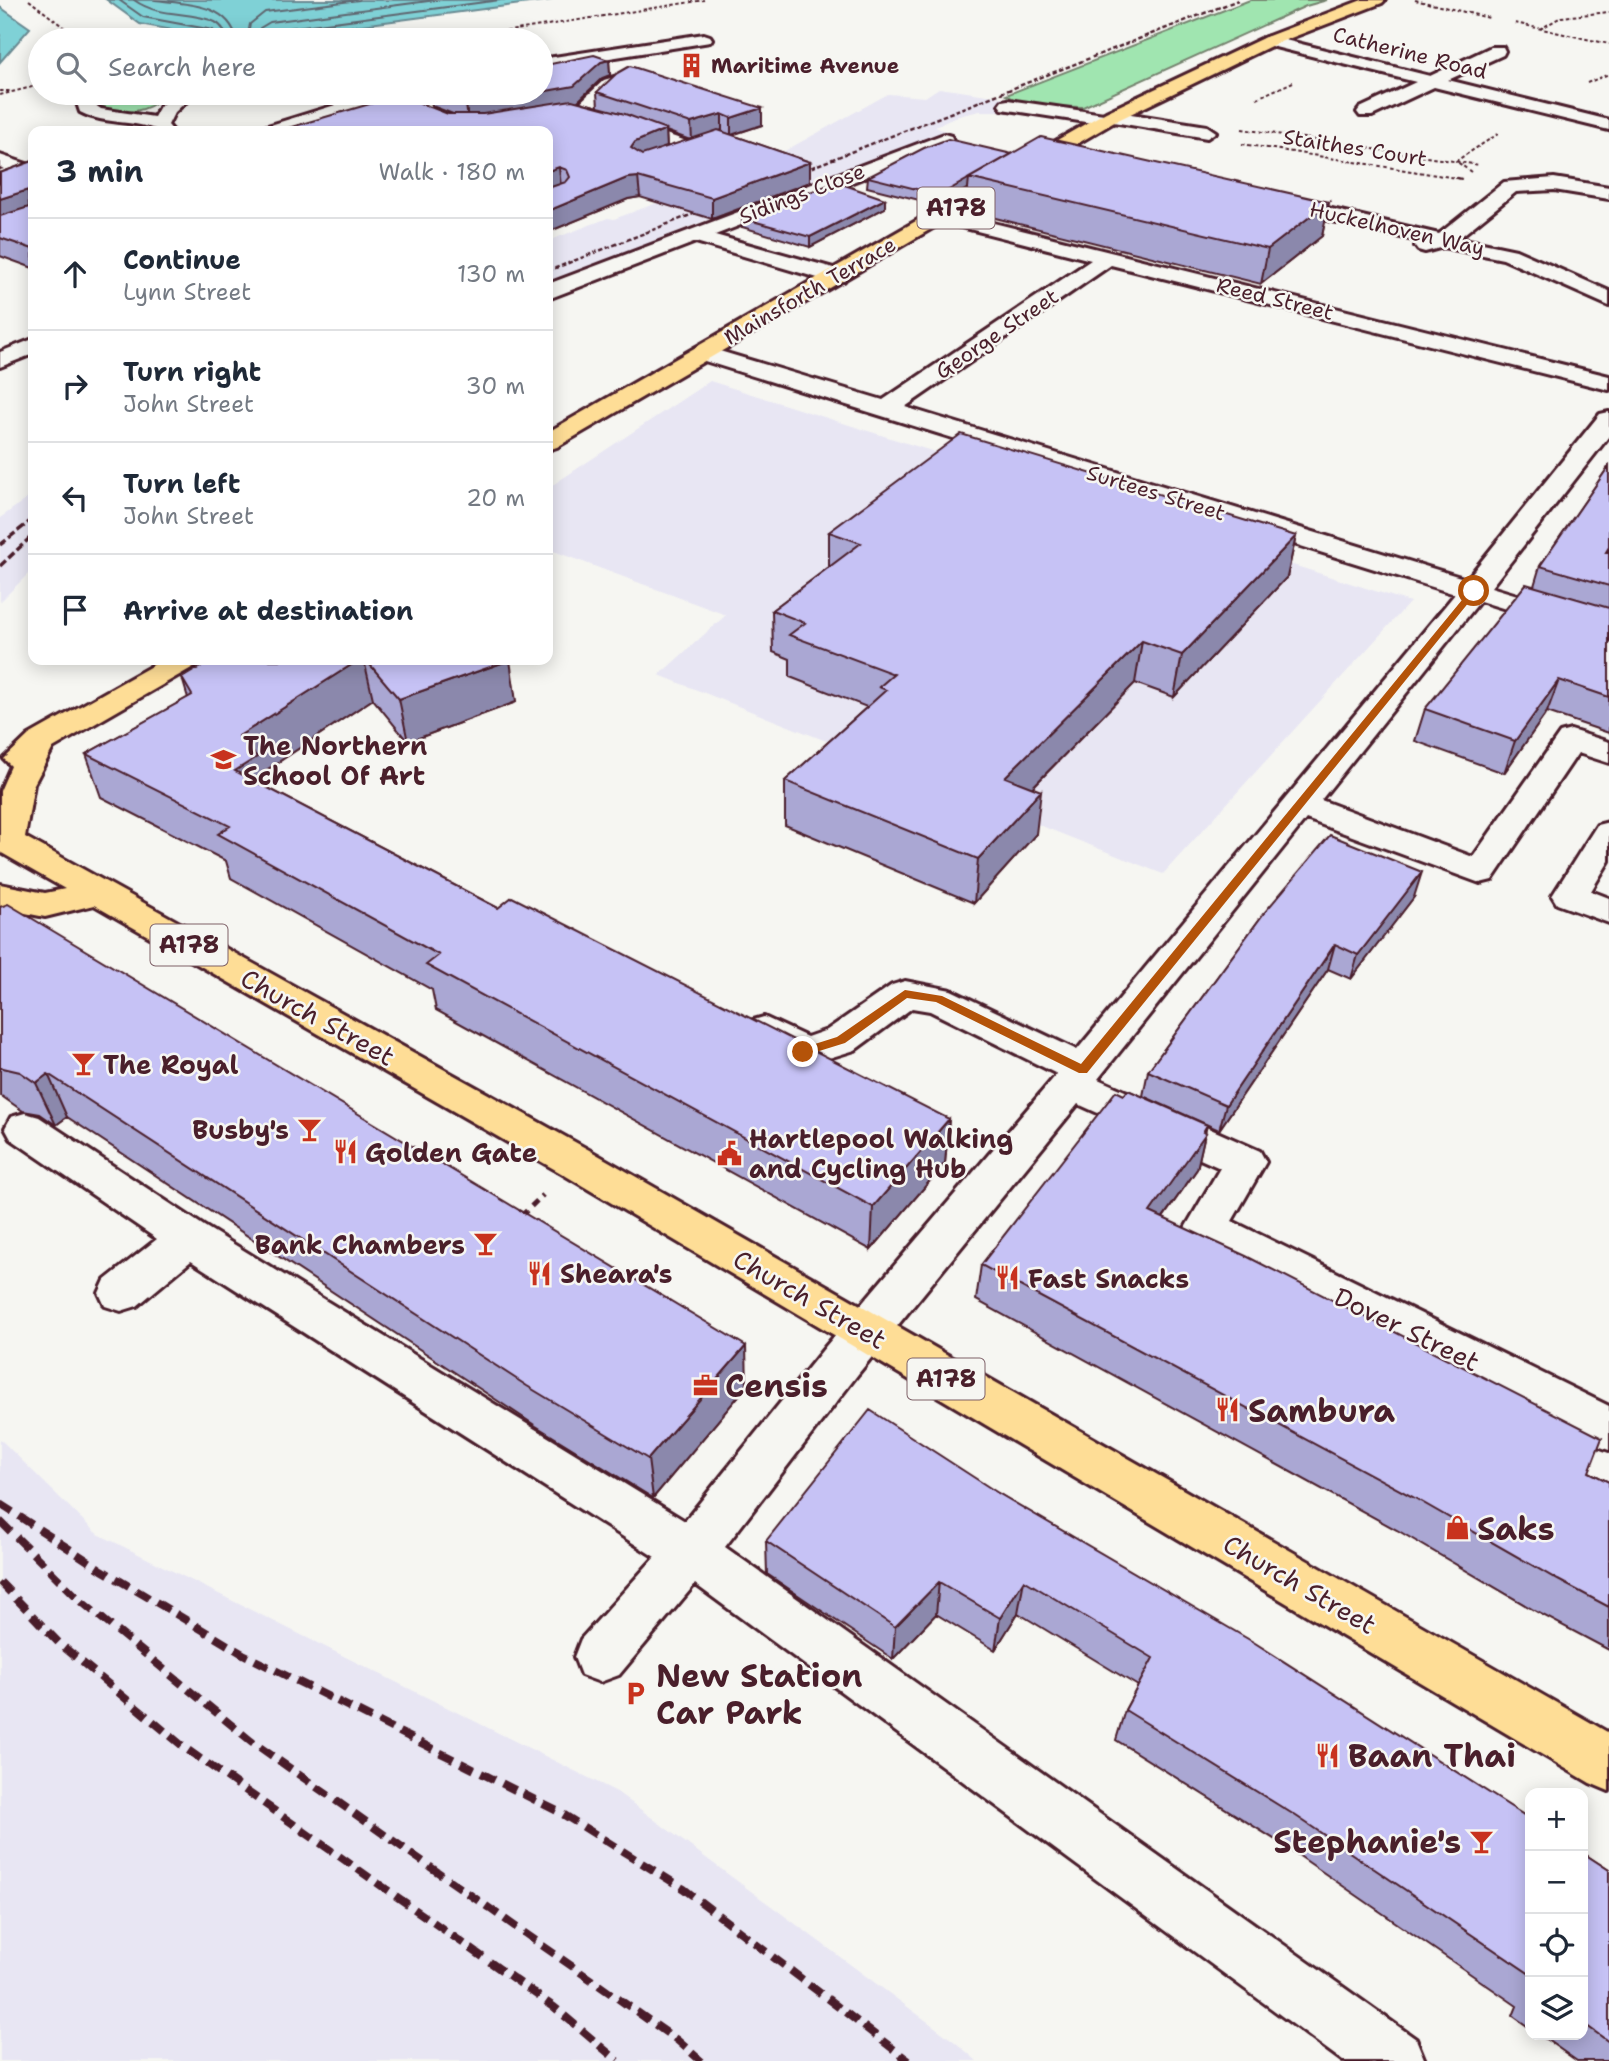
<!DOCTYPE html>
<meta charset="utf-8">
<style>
:root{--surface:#fff;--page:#f6f6f7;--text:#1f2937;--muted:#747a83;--line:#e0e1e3}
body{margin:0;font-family:"Shantell Sans",sans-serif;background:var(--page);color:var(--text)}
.controls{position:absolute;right:21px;bottom:21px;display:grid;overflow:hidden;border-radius:14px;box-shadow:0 4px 18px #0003}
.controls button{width:63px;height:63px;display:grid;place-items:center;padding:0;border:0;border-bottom:2px solid var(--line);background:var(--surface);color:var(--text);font:35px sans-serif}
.stop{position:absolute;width:21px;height:21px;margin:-16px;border:5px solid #b45309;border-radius:50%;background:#fff}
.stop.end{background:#b45309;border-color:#fff;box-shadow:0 2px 7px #0008}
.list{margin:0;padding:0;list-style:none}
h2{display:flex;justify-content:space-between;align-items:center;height:91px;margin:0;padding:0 28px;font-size:30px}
h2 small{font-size:23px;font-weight:400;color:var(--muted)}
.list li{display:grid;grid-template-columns:46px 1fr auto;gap:21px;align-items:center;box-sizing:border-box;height:112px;padding:0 28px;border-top:2px solid var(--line)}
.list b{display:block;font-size:26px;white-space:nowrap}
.list p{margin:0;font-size:23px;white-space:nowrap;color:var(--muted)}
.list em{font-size:23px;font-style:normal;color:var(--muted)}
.icon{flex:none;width:38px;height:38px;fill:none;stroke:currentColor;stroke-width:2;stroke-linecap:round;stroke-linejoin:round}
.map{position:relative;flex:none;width:1609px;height:2061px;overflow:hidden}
.search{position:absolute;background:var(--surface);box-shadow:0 4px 18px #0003;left:28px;top:28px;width:525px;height:77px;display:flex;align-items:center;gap:18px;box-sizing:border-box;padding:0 24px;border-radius:38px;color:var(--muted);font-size:26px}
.panel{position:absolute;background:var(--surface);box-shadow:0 4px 18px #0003;left:28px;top:126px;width:525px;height:539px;border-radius:14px}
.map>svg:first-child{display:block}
.built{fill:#e8e6f3}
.green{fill:#a0e5b0;stroke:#75826e;stroke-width:2}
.water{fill:#7fd1d6;stroke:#6a8a92;stroke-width:2}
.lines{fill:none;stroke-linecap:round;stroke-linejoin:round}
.shore{stroke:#5f666f;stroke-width:2}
.minor-casing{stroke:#4a1f2b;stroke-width:6}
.major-casing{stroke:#4a1f2b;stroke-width:6}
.path-far2{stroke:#4a1f2b;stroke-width:2;stroke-dasharray:3.5 2.5;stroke-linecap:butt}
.path-far1{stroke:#4a1f2b;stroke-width:2.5;stroke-dasharray:4.5 2.5;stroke-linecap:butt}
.path{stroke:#4a1f2b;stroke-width:5;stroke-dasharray:8 6;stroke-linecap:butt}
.minor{fill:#f6f6f2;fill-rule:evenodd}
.major{fill:#fedd96;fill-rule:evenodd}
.rail-far2{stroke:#4a1f2b;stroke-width:2.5;stroke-dasharray:4.5 2.5;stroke-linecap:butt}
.rail-far1{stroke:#4a1f2b;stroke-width:3.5;stroke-dasharray:8 3.5;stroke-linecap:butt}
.rail{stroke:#4a1f2b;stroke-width:8;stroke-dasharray:15 8;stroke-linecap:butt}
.wall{fill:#aaa7d3;stroke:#4a1f2b;stroke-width:2;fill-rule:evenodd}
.shaded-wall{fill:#8b88ac;stroke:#4a1f2b;stroke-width:2}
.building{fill:#c6c2f5;stroke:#4a1f2b;stroke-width:2}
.route{fill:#b45309}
.labels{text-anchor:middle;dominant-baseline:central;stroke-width:5;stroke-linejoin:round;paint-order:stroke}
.far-street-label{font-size:21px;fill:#4a1f2b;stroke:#f6f6f2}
.far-poi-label{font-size:21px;font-weight:bold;fill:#4a1f2b;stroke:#f6f6f2;text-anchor:start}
.shield{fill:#f6f6f2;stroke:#7e6067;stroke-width:2}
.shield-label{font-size:24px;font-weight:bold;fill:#4a1f2b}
.poi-label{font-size:26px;font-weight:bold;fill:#4a1f2b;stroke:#f6f6f2;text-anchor:start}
.street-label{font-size:26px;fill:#4a1f2b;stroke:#f6f6f2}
.near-poi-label{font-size:32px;font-weight:bold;fill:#4a1f2b;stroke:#f6f6f2;text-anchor:start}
</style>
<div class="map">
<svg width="1609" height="2061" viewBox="0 0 1609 2061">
<rect width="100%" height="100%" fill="#f6f6f2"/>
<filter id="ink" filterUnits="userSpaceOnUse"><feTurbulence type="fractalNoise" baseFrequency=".0143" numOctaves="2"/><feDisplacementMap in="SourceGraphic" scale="14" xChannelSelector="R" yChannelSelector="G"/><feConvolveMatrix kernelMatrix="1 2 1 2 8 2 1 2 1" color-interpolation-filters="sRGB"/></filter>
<g filter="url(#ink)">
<!-- built -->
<path class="built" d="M939,88L1015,99L1000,111H980L958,116L935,127L951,133L727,212L548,283V241L608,218L614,219L761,164L888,94L925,97Z
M710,381L1410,602L1163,874L659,675L726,615L548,549V488Z
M33,494V569L0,602V518Z
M0,1439L96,1533L617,1792L955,2042L977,2061H0Z"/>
<!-- green -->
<path class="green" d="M1250,0H1327L1306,6L1083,107L1035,106L1012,101L1014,99L1006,95Z
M145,94L157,99V102C143,112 112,118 100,104L122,95Z"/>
<!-- water -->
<path class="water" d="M107,0H552L263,38L210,37L140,24Z
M0,7L30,28L0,62Z"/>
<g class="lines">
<!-- shore -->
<path class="shore" d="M119,0L143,17L213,30L218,40
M134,0C161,19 189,10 215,22C223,26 225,32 227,40
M155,0C186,4 229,3 237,40
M247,40L250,24L265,12L359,0
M257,40L260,28L270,22L436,0
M266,40L267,33L273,30L500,0"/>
<defs>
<path id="minor" d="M704,34L710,36L712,39L710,42L541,69V59Z
M1269,36L1430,76L1491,47H1503L1505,51L1503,55L1448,80L1609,120V130L1434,87L1372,116H1360L1357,112L1360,108L1416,82L1263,44L1261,41L1263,38Z
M621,75L630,80L616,88L586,116H574L571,112L574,108L604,80Z
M91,93H112L95,105L101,109L154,117L160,106L171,98L168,93H186L189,99L174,113L168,125L173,131C155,131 150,126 135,124C116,121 97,121 80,112L77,103Z
M374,93H400L397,97L289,131H262L264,127Z
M1008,100L1104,114L1112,111L1207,126L1216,132L1207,138L1113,122L1105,125L1002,109L999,105L1002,101Z
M619,118L698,145L700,149L698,153L663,167H649L646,163L649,159L674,149L613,127L610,123L613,119Z
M944,134L951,136L953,140L951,144L715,235L844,271L847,276L844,281H828L696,242L548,299V284Z
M0,155L30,165L33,169L30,173L0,182V170L4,169L0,167Z
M1554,178L1609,187V199L1554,190L1516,192L1459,238L1516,250L1609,291V306L1503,259L1443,247L1425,252L1418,250L1415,246L1418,241L1269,206L1266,202L1269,198L1276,196L1439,234L1504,182Z
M941,210L1609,376V390L1111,265L905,407L1467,579L1600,414L1609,412V436L1491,587L1609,623V641L1480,601L1321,800L1473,857L1560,733L1571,730L1609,742V763L1578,753L1492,880L1480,883L1306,819L1098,1079L1260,1151L1266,1162L1232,1221L1609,1406V1450L1592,1444L1191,1240L1185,1228L1220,1168L1078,1104L858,1374L725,1547L1416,2039L1425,2061H1343L695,1584L619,1675L600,1682L581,1675L574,1657L581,1639L655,1557L191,1261L137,1306L121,1311L105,1306L99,1293L105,1280L157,1239L11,1139L5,1128L11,1117L25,1113L39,1117L204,1226L685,1521L826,1346L1057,1074L930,1011L912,1008L855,1050L803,1066L789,1062L750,1041L745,1031L750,1021L764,1017L807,1037L827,1030L892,985L905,981L951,990L1077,1050L1455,594L695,358L691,353L695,348L703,346L883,400L1091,260L934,220L931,216L934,212Z
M33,339V354L0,367V352Z
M1609,822V861L1591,891L1609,898V923L1557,904L1552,896L1597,825Z"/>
<path id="major" d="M1362,0H1385L1382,3L1275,44L1118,120L557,447L548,450V432L1106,112L1263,38Z
M162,660H199L195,666L53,748L34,784L25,837L591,1151L1609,1733V1791L1590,1783L561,1173L94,905L45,917L0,908V884L45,893L65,889L0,852V791L11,766L4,759L29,735Z"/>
</defs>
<!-- minor casing -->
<use href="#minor" class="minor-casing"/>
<!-- major casing -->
<use href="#major" class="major-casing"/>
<!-- path-far2 -->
<path class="path-far2" d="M29,0L80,40
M1415,0L1489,18
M1515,23L1609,44
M1540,29L1561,17L1609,12
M453,40L704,0
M1587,83L1609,74
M0,91H10
M0,95L40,85
M1257,98L1293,82
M1242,129L1358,146
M1242,144L1462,179
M1367,148L1479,165
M1471,172L1456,161L1498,134"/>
<!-- path-far1 -->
<path class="path-far1" d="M1457,178L1462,179"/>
<!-- path -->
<path class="path" d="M521,1216L543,1195"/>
<!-- minor -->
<use href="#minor" class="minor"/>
<!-- major -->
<use href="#major" class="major"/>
<!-- rail-far2 -->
<path class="rail-far2" d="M792,175L1238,0
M548,271L711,207"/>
<!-- rail-far1 -->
<path class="rail-far1" d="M0,545L33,519
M0,566L33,535"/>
<!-- rail -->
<path class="rail" d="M0,1504L102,1570L243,1654L561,1813L684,1889L909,2061
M0,1521L82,1602L251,1741L677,2040L701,2061
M0,1582L59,1643L185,1748L554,2007L618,2061"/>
</g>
<!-- wall -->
<path class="wall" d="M609,60L610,75L602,78L577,101L598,107L597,92L762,108V125L732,135L810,162V182L712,219L640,197L628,199L548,232V131L448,114H453L432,106L430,93H541ZM666,131L690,140L667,147Z
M1012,154L1329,202L1322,236L1261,284L967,211L968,188L939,205L867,187L868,177Z
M33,161V268L0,256V173Z
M885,199V208L810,247L742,227V218Z
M1609,466V733L1547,712L1504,773L1415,741L1425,709L1534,586L1540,566Z
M829,532L1296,536L1287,577L1174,697L1135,683L1033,787L1036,834L974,903L785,825V781L867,707L790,677V659L773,652L772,610L829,567Z
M212,660H509L516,702L408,742L373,699L262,773L266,787L498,908L949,1119L945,1163L871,1250L436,1010L432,990L231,878L226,861L101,797L86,754L188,698L182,678Z
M1414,897L1351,979L1328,969L1219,1130L1143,1096L1148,1071L1264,913Z
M0,907L747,1386L653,1498L536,1426L67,1117L56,1125L40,1114L23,1111L0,1095Z
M1205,1133L1197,1169L1163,1218L1589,1472L1609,1482V1650L1537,1612L1397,1530L976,1300L981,1265Z
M998,1493L1530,1819V2028L1513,2016L1517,2006L1282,1844L1116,1740L1125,1710L1138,1686L1018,1613L995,1650L936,1614L893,1659L767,1574L766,1541Z
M1583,1853L1609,1870V2061H1577L1540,2035H1583Z"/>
<!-- shaded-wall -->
<path class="shaded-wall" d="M609,60L610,75L602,78L576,103L468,120L466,104L535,93H541L601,62Z
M762,108V125L731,135V118Z
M722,114V130L692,140L691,123Z
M666,129L667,149L636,161L631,148L635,142Z
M810,162V182L712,219V198Z
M559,167L561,187L548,192V171Z
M638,177L640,197L628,199L548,232V211L627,178Z
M969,178L968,188L939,205L940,195Z
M28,190L33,207L0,222V199Z
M885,199V208L810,247V237Z
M1329,202L1322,236L1261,284L1268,249Z
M1296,536L1287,577L1174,697L1182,655Z
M1142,641L1135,683L1000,820L1005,777Z
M359,660H364L373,699L262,773L269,801L235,771L239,736Z
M510,660L516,702L408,742L399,699Z
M1559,680L1547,712L1504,773L1515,741Z
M1041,791L1036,834L974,903L978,859Z
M1422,872L1414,897L1351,979L1358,955Z
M1335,944L1328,969L1219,1130L1226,1105Z
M48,1074L67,1117L56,1125L36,1083Z
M949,1119L945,1163L871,1250L873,1207Z
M1207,1125L1197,1169L1142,1247L1150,1212Z
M746,1346L747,1386L653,1498L648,1459Z
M1024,1580L1018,1613L995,1650L1000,1618Z
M939,1582L936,1614L893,1659L895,1627Z"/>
<!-- building -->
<path class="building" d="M594,55L609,60L601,62L574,86L541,92V66Z
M630,66L762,108L731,118L722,114L691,123L597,92L616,74Z
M437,93H535L466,104Z
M400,95L448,114H483L572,100L625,114L666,129L635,142L631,148L642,155L718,130L810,162L712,198L638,177L627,178L548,211V188L566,182L570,177L567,170L559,167L548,171V131H278Z
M1041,137L1329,202L1268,249L969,178Z
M948,139L1012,154L940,195L868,177L924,148Z
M33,161V249L0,238V216L29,207L28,190L0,199V173Z
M836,182L885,199L810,237L742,218Z
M961,434L1296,536L1182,655L1142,641L1005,777L1041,791L978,859L785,781L886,690L879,687L894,674L789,635L805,623L772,610L861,543L829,532Z
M1609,466V547L1606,552H1609V586L1540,566Z
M1526,584L1609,608V697L1559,680L1515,741L1425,709Z
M212,660H359L239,736L257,757L235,771L498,908L512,897L949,1119L873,1207L426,965L439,955L218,834L230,826L86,754L192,695L182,678Z
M366,660H510L399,699Z
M1330,835L1422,872L1358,955L1335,944L1226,1105L1148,1071L1264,913Z
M8,904L746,1346L648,1459L527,1386L48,1074L36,1083L20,1072L3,1068L0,1066V907Z
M1128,1090L1207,1125L1203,1132L1206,1133L1150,1212L1246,1256L1602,1438L1589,1472L1609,1482V1607L1558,1580L1413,1497L981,1265L1116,1091L1124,1095Z
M870,1410L998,1493L1255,1643L1530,1819V1974L1296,1816L1125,1710L1153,1658L1024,1580L1000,1618L939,1582L895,1627L766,1541Z
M1583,1853L1609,1870V2042L1583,2023Z"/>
</g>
<!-- route -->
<path class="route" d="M1471,589L1478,591L1087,1073H1079L936,1002L907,998L845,1043L803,1056L799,1054V1049L837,1037L905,990L942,996L1081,1064Z"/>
<!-- icons -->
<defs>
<symbol id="building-bare" viewBox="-9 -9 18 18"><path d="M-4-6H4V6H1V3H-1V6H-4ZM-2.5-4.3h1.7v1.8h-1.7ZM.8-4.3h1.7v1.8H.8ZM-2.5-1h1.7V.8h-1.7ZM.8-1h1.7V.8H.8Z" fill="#c8321e" stroke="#f6f6f2" stroke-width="2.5" paint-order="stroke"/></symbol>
<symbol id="university-bare" viewBox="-9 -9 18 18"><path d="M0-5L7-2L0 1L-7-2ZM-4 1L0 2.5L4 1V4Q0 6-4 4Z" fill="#c8321e" stroke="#f6f6f2" stroke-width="2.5" paint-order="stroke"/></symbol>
<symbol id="bar-bare" viewBox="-9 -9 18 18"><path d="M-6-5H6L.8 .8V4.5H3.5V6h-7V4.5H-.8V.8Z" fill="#c8321e" stroke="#f6f6f2" stroke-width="2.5" paint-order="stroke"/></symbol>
<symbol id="restaurant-bare" viewBox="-9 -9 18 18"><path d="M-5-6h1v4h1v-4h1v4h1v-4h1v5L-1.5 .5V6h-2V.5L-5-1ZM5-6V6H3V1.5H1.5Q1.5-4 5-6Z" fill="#c8321e" stroke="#f6f6f2" stroke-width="2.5" paint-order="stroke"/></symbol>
<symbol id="civic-bare" viewBox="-9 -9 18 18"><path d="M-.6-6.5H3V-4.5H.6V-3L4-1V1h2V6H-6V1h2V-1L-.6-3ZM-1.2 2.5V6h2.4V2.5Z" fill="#c8321e" stroke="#f6f6f2" stroke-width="2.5" paint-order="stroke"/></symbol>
<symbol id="office-bare" viewBox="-9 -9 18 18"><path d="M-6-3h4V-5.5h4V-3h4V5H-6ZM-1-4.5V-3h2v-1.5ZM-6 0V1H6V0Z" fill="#c8321e" stroke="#f6f6f2" stroke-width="2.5" paint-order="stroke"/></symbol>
<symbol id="shop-bare" viewBox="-9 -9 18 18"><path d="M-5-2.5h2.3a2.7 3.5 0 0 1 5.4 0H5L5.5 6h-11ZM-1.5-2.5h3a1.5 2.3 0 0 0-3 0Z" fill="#c8321e" stroke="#f6f6f2" stroke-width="2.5" paint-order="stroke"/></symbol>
<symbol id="parking-bare" viewBox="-9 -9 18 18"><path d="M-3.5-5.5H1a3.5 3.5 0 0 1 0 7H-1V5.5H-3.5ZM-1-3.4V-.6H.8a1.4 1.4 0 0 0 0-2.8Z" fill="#c8321e" stroke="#f6f6f2" stroke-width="2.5" paint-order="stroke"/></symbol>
</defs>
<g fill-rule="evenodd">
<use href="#building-bare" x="674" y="48" width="35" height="35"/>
<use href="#university-bare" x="206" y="742" width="35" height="35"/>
<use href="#bar-bare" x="66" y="1046" width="35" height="35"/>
<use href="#bar-bare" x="292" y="1112" width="35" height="35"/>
<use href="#restaurant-bare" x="328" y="1134" width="35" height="35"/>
<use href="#civic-bare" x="712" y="1136" width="35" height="35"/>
<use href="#bar-bare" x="468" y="1226" width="35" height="35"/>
<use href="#restaurant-bare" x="522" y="1256" width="35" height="35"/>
<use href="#restaurant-bare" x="990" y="1260" width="35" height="35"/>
<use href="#office-bare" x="688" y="1368" width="35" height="35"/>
<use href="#restaurant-bare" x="1210" y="1392" width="35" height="35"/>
<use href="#shop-bare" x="1440" y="1510" width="35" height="35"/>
<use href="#parking-bare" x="618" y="1676" width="35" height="35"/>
<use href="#restaurant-bare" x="1310" y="1738" width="35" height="35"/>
<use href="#bar-bare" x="1464" y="1824" width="35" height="35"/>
</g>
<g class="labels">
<!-- far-street labels -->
<g class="far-street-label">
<text transform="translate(1410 53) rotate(14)">Catherine Road</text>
<text transform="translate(1355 148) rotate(9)">Staithes Court</text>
<text transform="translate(802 194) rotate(-21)">Sidings Close</text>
<text transform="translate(1397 229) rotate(13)">Huckelhoven Way</text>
<text transform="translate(810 291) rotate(-30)">Mainsforth Terrace</text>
<text transform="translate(1275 299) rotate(14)">Reed Street</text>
<text transform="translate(997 334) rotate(-34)">George Street</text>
<text transform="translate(1156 493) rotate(17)">Surtees Street</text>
</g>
<!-- far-poi labels -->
<g class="far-poi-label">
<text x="711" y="66">Maritime Avenue</text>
</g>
<!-- shield labels -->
<g class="shield">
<rect x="917.5" y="187.5" width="77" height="41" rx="5"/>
<rect x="150.5" y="924.5" width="77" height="41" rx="5"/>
<rect x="907.5" y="1358.5" width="77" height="41" rx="5"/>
</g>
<g class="shield-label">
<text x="956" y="208">A178</text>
<text x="189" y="945">A178</text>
<text x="946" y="1379">A178</text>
</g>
<!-- poi labels -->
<g class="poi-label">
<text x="243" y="745">The Northern<tspan x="243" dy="30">School Of Art</tspan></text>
<text x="103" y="1064">The Royal</text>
<text x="289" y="1129" text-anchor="end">Busby's</text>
<text x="749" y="1138">Hartlepool Walking<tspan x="749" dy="30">and Cycling Hub</tspan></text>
<text x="365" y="1152">Golden Gate</text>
<text x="465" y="1244" text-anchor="end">Bank Chambers</text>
<text x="560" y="1273">Sheara's</text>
<text x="1028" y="1278">Fast Snacks</text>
</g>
<!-- street labels -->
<g class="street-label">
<text transform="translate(318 1017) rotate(29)">Church Street</text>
<text transform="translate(810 1299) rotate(30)">Church Street</text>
<text transform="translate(1407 1329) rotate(26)">Dover Street</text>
<text transform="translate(1300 1584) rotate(30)">Church Street</text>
</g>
<!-- near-poi labels -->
<g class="near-poi-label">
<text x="725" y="1385">Censis</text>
<text x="1248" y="1410">Sambura</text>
<text x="1477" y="1528">Saks</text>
<text x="656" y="1675">New Station<tspan x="656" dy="37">Car Park</tspan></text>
<text x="1348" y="1755">Baan Thai</text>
<text x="1461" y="1841" text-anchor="end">Stephanie's</text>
</g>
</g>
</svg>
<div class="controls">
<button>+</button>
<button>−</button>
<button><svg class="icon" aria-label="locate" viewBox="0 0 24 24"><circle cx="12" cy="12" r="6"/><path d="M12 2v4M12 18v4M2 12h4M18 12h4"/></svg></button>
<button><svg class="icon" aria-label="layers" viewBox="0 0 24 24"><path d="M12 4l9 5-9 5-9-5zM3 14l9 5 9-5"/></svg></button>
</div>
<div class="stop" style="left:1474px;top:591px"></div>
<div class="stop end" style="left:803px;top:1052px"></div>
<div class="search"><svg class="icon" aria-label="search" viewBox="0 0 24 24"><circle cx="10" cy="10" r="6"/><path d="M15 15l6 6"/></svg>Search here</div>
<section class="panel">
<h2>3 min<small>Walk · 180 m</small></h2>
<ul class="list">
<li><svg class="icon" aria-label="ahead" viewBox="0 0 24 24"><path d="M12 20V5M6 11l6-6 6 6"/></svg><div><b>Continue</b><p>Lynn Street</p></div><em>130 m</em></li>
<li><svg class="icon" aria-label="right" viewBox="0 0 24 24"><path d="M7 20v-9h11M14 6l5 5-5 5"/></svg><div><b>Turn right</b><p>John Street</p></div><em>30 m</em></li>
<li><svg class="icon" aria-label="left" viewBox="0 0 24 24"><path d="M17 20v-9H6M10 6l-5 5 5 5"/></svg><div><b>Turn left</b><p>John Street</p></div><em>20 m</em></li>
<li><svg class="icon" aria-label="arrive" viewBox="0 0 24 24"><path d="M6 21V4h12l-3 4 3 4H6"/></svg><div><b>Arrive at destination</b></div></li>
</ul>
</section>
</div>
